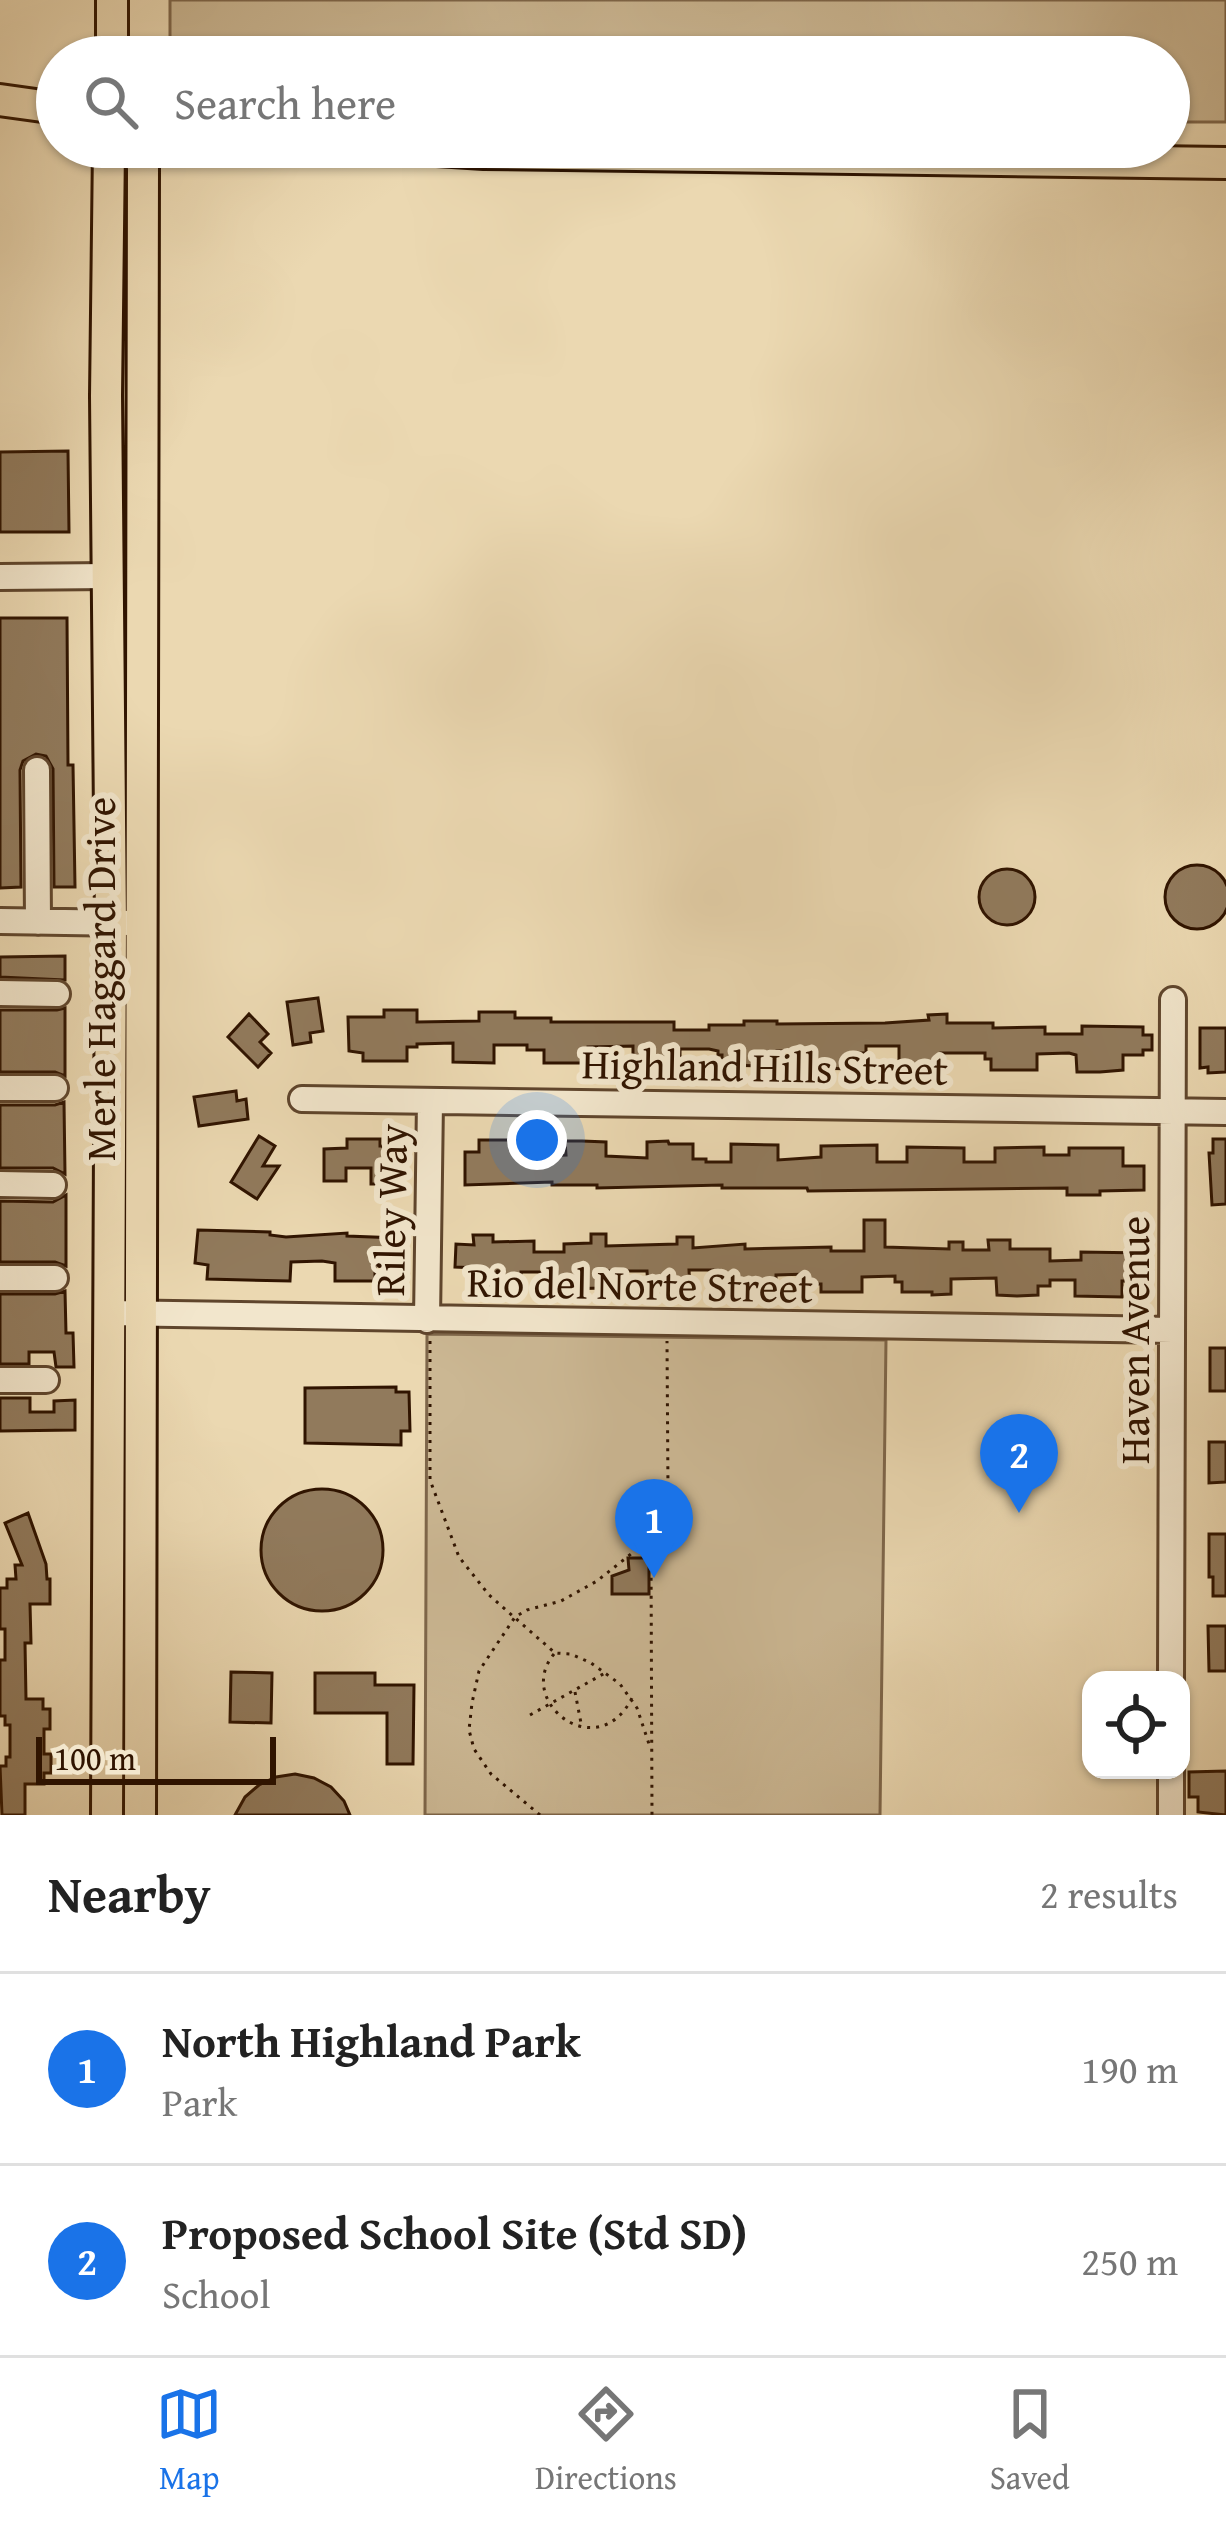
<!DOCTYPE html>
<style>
:root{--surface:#fff;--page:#f2f2f2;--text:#222;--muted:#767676;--line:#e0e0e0;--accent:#1a73e8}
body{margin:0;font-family:"Gentium Book Plus",serif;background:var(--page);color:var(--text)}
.controls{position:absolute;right:36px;bottom:36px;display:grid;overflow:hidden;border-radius:24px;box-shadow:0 3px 9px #0004}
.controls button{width:108px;height:108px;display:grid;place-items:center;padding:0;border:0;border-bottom:3px solid var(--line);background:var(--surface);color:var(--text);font:60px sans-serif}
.scale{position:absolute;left:36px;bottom:30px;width:240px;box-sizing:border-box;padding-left:12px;border:6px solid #301400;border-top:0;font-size:33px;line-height:42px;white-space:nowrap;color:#301400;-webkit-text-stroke:9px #f2e6cc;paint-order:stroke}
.you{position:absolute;left:537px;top:1140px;width:42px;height:42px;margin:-30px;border:9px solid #fff;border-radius:50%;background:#1a73e8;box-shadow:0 0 0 18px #1a73e833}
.badge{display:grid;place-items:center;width:78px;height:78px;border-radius:50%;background:var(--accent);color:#fff;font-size:39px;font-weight:700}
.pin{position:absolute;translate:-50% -99px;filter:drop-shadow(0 3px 6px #0008)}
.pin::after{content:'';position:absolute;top:63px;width:42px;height:36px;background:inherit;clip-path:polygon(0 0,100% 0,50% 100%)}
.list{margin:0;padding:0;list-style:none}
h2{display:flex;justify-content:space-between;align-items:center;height:156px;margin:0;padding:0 48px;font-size:51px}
h2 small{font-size:39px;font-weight:400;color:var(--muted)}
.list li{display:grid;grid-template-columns:78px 1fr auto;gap:36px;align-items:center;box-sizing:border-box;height:192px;padding:0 48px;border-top:3px solid var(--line)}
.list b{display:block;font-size:45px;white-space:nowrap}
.list p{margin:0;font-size:39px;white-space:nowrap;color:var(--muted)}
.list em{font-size:39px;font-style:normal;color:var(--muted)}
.icon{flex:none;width:66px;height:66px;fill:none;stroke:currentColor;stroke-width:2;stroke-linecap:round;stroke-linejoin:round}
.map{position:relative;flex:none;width:1226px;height:1815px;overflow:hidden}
.search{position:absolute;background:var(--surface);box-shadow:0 3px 9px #0004;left:36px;right:36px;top:36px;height:132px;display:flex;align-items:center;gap:30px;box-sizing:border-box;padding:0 42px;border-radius:66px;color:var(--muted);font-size:45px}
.sheet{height:540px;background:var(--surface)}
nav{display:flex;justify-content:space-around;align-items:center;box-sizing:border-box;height:168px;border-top:3px solid var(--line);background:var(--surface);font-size:33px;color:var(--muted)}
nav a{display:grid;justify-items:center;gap:6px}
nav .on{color:var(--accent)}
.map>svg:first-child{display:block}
.green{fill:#cbb793;stroke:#7e664a;stroke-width:3}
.building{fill:#917a5c;stroke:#301400;stroke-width:3}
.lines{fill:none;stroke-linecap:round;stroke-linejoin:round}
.minor-casing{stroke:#5f452c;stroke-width:30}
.major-casing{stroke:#301400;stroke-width:36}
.path{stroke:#301400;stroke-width:3;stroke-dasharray:3 6;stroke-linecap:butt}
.minor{stroke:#f2e6cc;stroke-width:24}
.major{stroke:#ebd8b1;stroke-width:30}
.labels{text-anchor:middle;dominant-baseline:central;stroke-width:12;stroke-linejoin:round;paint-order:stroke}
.street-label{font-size:42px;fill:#301400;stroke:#f2e6cc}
</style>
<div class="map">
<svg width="1226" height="1815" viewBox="0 0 1226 1815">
<rect width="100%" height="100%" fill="#ebd8b1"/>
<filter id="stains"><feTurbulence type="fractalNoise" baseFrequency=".00167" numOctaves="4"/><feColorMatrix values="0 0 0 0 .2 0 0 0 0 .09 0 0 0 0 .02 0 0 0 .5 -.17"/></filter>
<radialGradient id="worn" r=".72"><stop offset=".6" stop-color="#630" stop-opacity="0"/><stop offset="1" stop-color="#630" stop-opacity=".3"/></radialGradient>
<!-- green -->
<path class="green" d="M170,0H1226V122H1169V57H170Z
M427,1334L886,1340L880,1815H425Z"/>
<!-- building -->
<path class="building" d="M68,451L69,532H0V452Z
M0,618H67L68,765H73L75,887H54L53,769L46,756L36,754L23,761L20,770L21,887L0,888Z
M1165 897a32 32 0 1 1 64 0a32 32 0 1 1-64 0Z
M979 897a28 28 0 1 1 56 0a28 28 0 1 1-56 0Z
M65,956V980L0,977V957Z
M318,998L323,1031L310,1033L311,1042L293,1045L287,1002Z
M65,1008V1076L55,1072H0V1010H57Z
M384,1010H417V1022L479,1021V1012H515V1018H551V1022H674V1030H709V1025H744V1021H777V1024L885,1023L929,1020L928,1015L947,1014V1023H993V1028L1045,1027V1034H1082V1026L1143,1027V1035H1152V1050H1143V1055H1123V1070L1100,1072H1077L1076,1055L1069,1053L1037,1054V1070H991V1059H985V1053H941V1069L899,1070V1046H866V1053H855V1069L810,1068V1051H777V1054H764L765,1066L722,1065V1055H718V1051L709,1049H680V1066H633V1046L588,1047V1063H544V1050H527V1045H494V1063L453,1062V1043L417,1044V1047H407V1061H363V1053L349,1051L348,1017H384Z
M249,1014L268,1034L260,1042L271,1053L258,1067L228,1037Z
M1200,1028H1226V1072L1208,1073V1067L1200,1068Z
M236,1091L237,1101L246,1099L248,1119L199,1126L194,1097Z
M64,1102L65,1174L53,1168H0V1105H55Z
M259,1136L275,1146L263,1166H279L257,1199L231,1182Z
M347,1139H380V1146H383V1150H392L393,1184H371V1168H346V1181H324V1149L347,1148Z
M1213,1139H1226V1204L1212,1205L1209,1153H1213Z
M479,1140H519L520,1157L566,1155L565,1141H582L606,1142V1156L647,1158V1142L668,1141L669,1144H693V1159H706V1162H731V1144L778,1145V1160L821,1157V1146L877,1145V1162H907V1147L964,1148V1162H995V1148L1044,1147V1155H1069V1148H1123V1166H1144V1190L1100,1191V1195H1067V1188L808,1191L807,1188H722V1185L597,1188V1185H552V1182L465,1185V1152H479Z
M66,1195V1266L55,1262H0V1201L53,1202Z
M864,1220H885V1247L949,1249V1242H963V1250H989L988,1240H1010V1249H1050V1261L1081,1260V1252L1145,1253V1281H1122V1297L1075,1296V1280H1050V1286H1038V1295L1017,1296L997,1295L996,1278L951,1279V1294L932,1295V1292H902V1282H895V1276L862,1277V1292H821V1284H808V1274L776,1275V1291H735V1278H719V1270H689L690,1290H648L647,1271H605V1288L557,1289V1272H521V1288L478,1289V1268L455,1267L456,1244L474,1245L473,1235H493V1242L534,1241V1252H564V1244L591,1243V1234H606V1246L677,1244V1237H693V1248L745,1244V1249L831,1247V1251H864Z
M198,1230L270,1232V1235L286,1237L347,1233V1236L398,1238V1264H375V1281H335V1263L322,1261L291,1262L290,1281L207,1279L208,1265L195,1263Z
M65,1291L66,1333H73L74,1367H56L54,1352H29V1364H0V1294H55Z
M1210,1348H1226V1391H1210Z
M396,1387V1392H409L410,1431H401V1445L305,1443V1388Z
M0,1398H30V1412H54V1401L75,1400V1430L0,1431Z
M1209,1442H1226V1482L1209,1483Z
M261 1550a61 61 0 1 1 122 0a61 61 0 1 1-122 0Z
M28,1513L46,1564L47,1579H50V1604H30L31,1643H25L26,1699H43V1709H50V1729H44V1754H51V1773H44V1784H25V1815H2L0,1766H6V1757H10V1725H5V1716H0V1660H5V1629H0V1588H7V1579H16L15,1565H22L5,1523Z
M1209,1534H1226V1596H1213V1577H1209Z
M628,1558H649V1594H612V1576L629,1570Z
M1208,1626H1226V1671H1209Z
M231,1672L272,1673L271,1723L230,1722Z
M315,1673H375V1685H414L413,1764H387V1713H315Z
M1226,1771V1815L1198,1812V1797H1189V1772Z
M295,1774L314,1778L331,1787L344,1801L350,1815H235L245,1797L259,1785L276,1777Z"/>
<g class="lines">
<defs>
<path id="minor" d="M0,577L109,576
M37,770L38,922
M0,921L130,923
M0,993L57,994
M0,1088H55
M302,1099L1226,1112
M0,1184L53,1185
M0,1278H55
M108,1313L1172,1330
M427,1320L430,1101
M0,1380H46
M1171,1680L1173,1000
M1171,1815V1770"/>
<path id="major" d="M112,57V0
M0,100L57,108
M132,147L143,164L140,1815
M390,147L484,153L1226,163
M107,1815L111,923L106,396L109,147"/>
</defs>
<!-- minor casing -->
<use href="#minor" class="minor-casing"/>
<!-- major casing -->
<use href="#major" class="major-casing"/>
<!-- path -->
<path class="path" d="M430,1341V1480L459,1557L489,1595L555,1653L571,1654L591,1663L620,1684L637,1708L650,1747
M641,1546L651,1556L652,1815
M554,1654C514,1702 598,1766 632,1698
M575,1692L581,1723
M530,1715L605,1673
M540,1815L491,1774L474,1749L469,1730L472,1703L479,1671L515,1617L527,1610L561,1601L597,1581L641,1546L668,1490L667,1341"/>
<!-- minor -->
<use href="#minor" class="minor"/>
<!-- major -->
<use href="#major" class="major"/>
</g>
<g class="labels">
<!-- street labels -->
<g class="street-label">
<text transform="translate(99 979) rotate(-90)">Merle Haggard Drive</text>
<text transform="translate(765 1066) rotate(1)">Highland Hills Street</text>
<text transform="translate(390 1210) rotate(-89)">Riley Way</text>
<text transform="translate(640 1284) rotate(1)">Rio del Norte Street</text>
<text transform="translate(1133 1340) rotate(-90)">Haven Avenue</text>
</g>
</g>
<rect width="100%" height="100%" filter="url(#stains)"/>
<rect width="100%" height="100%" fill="url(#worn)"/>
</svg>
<div class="controls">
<button><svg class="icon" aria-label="locate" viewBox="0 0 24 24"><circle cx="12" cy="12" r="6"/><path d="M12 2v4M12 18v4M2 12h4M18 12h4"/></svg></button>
</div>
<div class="scale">100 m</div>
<div class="you"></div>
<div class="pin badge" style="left:654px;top:1578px">1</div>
<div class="pin badge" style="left:1019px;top:1513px">2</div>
<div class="search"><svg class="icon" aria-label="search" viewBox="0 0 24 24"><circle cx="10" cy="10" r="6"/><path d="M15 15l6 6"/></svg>Search here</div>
</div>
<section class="sheet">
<h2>Nearby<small>2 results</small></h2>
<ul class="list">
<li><span class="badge">1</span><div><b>North Highland Park</b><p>Park</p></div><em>190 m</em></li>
<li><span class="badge">2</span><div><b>Proposed School Site (Std SD)</b><p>School</p></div><em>250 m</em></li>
</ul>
</section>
<nav>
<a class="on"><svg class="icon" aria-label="map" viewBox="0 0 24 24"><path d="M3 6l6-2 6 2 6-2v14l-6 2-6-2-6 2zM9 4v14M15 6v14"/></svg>Map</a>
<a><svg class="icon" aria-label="directions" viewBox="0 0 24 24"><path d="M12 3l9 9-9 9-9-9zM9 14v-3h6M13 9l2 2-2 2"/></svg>Directions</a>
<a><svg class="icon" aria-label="saved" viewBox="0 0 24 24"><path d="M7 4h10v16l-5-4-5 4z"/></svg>Saved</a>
</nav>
